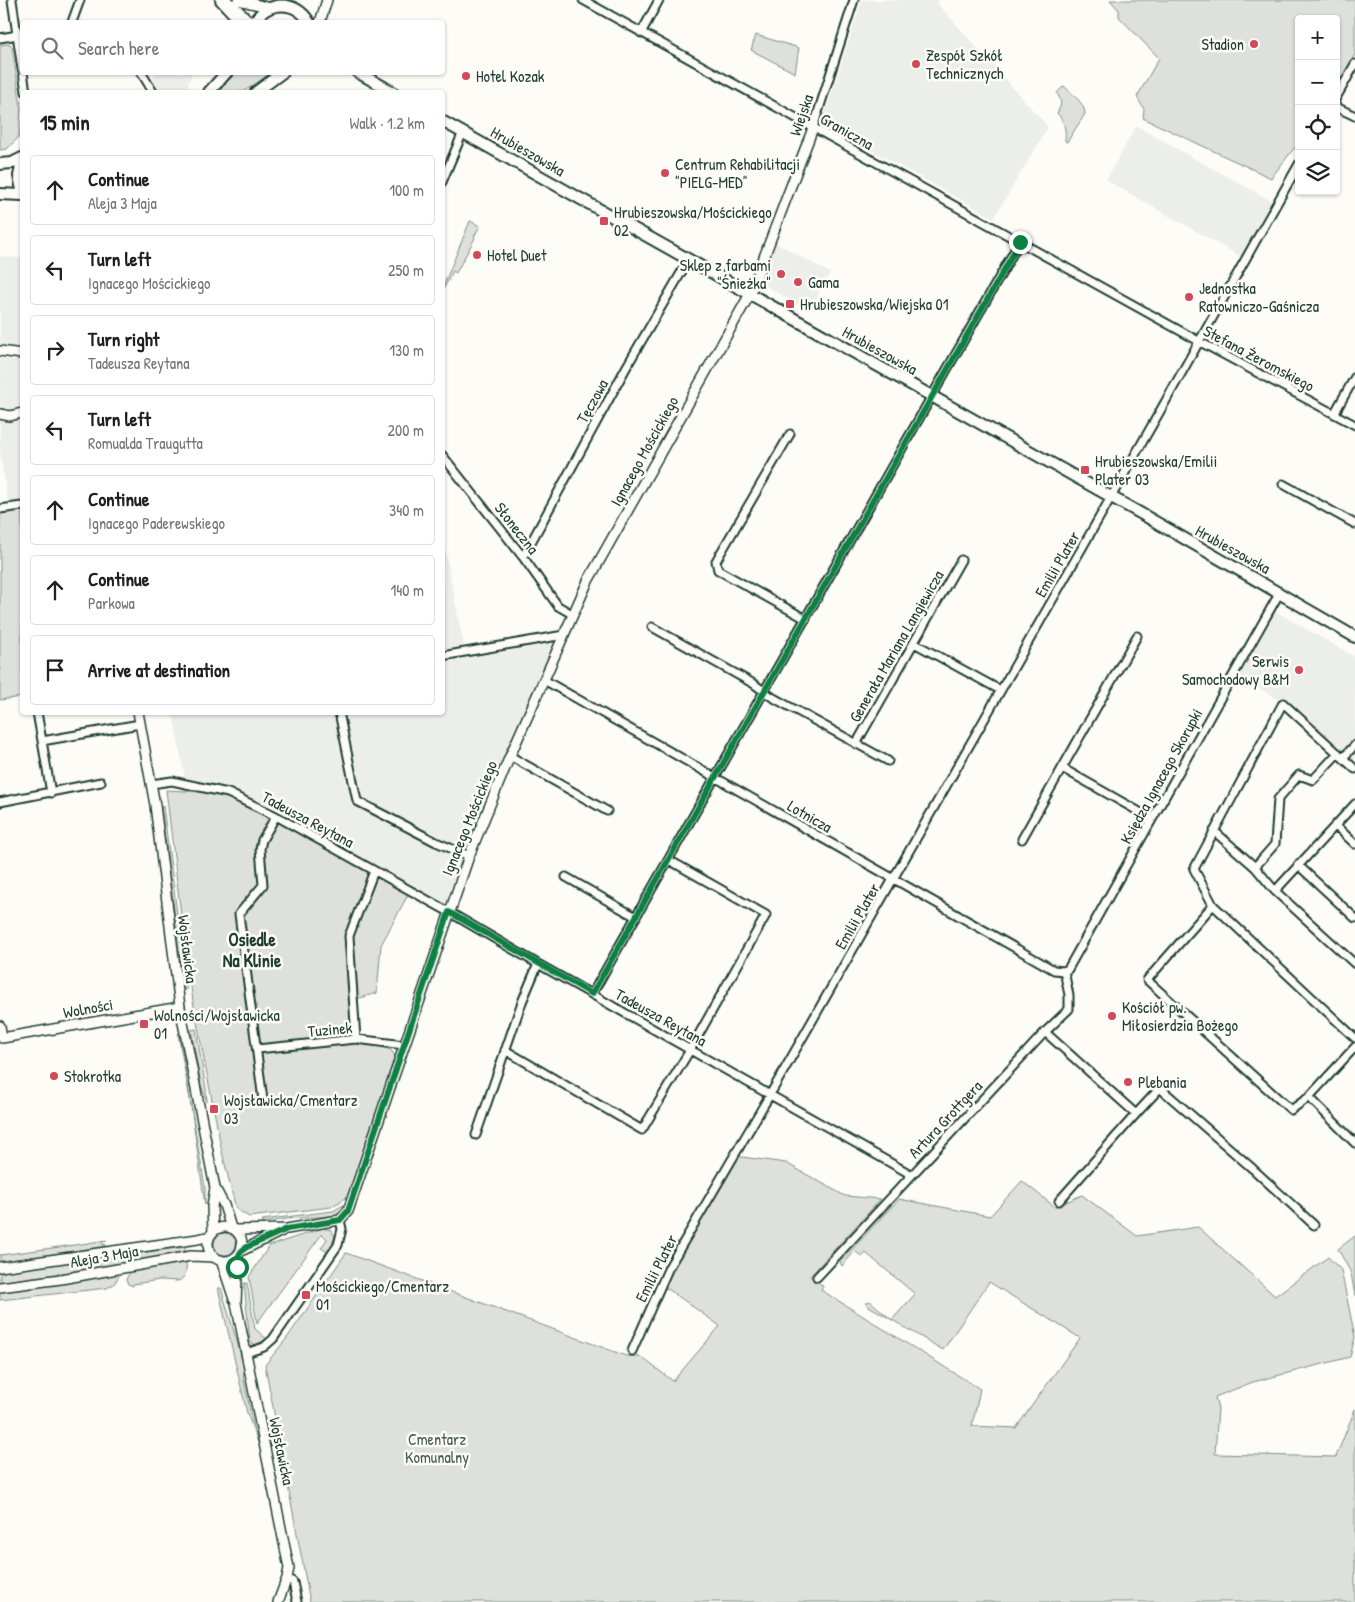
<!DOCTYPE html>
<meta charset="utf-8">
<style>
:root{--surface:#fff;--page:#f6f6f6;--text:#202124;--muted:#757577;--line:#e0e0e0}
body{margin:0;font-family:"Patrick Hand",sans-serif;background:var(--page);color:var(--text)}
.controls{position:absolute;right:15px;top:15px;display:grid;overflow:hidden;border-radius:5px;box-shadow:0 1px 4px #0004}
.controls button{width:45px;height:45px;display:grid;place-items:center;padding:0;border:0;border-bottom:1px solid var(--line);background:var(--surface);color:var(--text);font:25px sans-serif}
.stop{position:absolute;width:15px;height:15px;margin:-11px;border:4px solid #0b8043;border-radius:50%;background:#fff}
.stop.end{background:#0b8043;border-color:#fff;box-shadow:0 1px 5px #0008}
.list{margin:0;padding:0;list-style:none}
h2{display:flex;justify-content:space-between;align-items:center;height:65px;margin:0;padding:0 20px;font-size:21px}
h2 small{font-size:16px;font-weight:400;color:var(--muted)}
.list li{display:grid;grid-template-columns:32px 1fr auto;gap:15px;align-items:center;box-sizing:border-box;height:70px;margin:0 10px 10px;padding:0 10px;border:1px solid var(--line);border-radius:5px}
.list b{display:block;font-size:19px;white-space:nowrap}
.list p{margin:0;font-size:16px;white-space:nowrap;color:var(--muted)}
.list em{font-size:16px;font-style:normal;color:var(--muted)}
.icon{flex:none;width:28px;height:28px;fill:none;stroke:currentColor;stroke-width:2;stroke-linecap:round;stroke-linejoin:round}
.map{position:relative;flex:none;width:1355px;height:1602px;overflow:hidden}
.search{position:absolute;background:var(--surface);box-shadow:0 1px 4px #0004;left:20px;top:20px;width:425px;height:55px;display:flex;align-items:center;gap:12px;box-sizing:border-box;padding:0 18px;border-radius:5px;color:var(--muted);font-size:19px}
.panel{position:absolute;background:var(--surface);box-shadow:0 1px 4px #0004;left:20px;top:90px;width:425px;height:625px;border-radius:5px}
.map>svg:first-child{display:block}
.built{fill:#eceee9}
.green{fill:#dde0db;stroke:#7e8e88}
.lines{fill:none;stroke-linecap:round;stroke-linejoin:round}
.minor-casing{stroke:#1f3d34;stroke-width:11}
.tertiary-casing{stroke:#1f3d34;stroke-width:12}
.secondary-casing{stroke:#1f3d34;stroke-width:14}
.minor{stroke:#fdfcf7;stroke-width:7}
.tertiary{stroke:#fdfcf7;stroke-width:9}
.secondary{stroke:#fdfcf7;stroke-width:10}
.route{stroke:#0b8043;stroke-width:6}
.poi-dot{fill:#d1495b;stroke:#fdfcf7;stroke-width:2}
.labels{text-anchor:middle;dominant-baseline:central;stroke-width:5;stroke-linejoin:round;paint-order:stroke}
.poi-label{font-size:16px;fill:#1f3d34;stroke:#fdfcf7;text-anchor:start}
.street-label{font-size:16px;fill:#1f3d34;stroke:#fdfcf7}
.park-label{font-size:16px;fill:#455e55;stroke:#fdfcf7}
.neighbourhood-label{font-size:18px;font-weight:bold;fill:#1f3d34;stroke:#fdfcf7}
</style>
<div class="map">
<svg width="1355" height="1602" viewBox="0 0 1355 1602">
<rect width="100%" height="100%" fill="#fdfcf7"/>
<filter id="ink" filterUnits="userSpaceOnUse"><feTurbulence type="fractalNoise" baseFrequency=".02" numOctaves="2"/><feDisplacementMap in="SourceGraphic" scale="10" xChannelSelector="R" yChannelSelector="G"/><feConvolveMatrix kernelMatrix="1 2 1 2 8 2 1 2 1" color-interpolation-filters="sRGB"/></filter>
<g filter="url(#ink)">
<!-- built -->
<path class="built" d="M862,0H939L938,4L1048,127L994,218L822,123Z
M156,73V72L192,73L187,88L181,92H159L152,81Z
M1136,126L1273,202L1241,257L1106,180Z
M776,243L830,273L809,311L761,283Z
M0,256L22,259V350L0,347Z
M0,359L22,361V410L0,409Z
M0,419H22V502L8,504L0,451Z
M443,545H444L465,652L564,635L449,912L228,793L172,781L185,778L173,713L442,712Z
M1275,611L1355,657V767L1290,706L1238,676Z"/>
<!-- green -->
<path class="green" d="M1110,0H1355V54L1336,89V19H1299V142L1271,178L1143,118L1144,109L1137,97L1159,58L1119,17V10Z
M756,35L799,48L795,73L751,50Z
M7,44L12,46L21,107L19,137L7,149L0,150V45Z
M236,72H272V73L243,92H218Z
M1064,86C1071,93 1085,103 1085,114L1067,142L1065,141C1066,130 1065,122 1057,113C1062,104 1062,102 1057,93Z
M470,221L480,226L474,237L475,238L456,273L453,271L443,290V287Z
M22,510V697L0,700V513Z
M166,790L228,793L410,891L381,945L377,993L353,1000L356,1039L391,1050L395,1056L349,1196L331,1207L249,1217L236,1209L222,1152L194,1007L185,948Z
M163,806L187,990H184L161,807Z
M196,1029L206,1089L207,1102L201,1085L191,1030Z
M179,1033L205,1187V1205L190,1099L178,1034Z
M735,1156L786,1163L845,1196L881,1199L810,1276L823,1286L821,1290L980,1389L972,1426L1016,1428L1080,1338L989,1282L943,1350L867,1305L866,1303L870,1301L892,1320L915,1294L866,1253L862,1257L855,1251L842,1266L840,1262L899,1199L990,1216L1022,1181L1055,1207L1082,1195L1137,1236L1198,1227L1275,1296L1328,1257L1341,1270L1355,1337L1350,1357L1253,1382L1215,1397L1218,1409L1215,1454L1336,1457L1355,1409V1602H310L265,1365L287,1338L346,1253L626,1356L641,1357L673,1381L720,1326L668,1289L660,1286Z
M347,1203L339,1212L331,1216L287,1219L263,1223L262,1220L333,1211Z
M323,1228L331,1230L335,1236L329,1253L321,1248L327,1239L322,1234L257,1323L249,1277L269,1246Z
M214 1244a11 11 0 1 1 22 0a11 11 0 1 1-22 0Z
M1355,1236V1296L1351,1273L1338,1249Z
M106,1240V1241L102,1242L103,1244L106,1245L101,1247L0,1262V1255L82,1244Z
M185,1247V1252L64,1273L0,1282V1271Z
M186,1262C187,1269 186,1278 178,1281L160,1280L133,1284V1286L128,1284L126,1279L131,1271Z
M117,1274L119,1276L114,1284L107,1288L0,1300V1291Z
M244,1283H247L255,1329L267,1339L255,1345L250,1342Z
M218,1288H221L245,1369L243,1376L254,1430L265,1461L247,1413Z"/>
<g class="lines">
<defs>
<path id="minor" d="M12,0L22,69
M583,0L1204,344L1355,425
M72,22L80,0
M641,33L659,0
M0,38L12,36L22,32
M23,72L26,92
M141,72L153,92
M1336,98L1355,64
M1336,107L1355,116
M813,128L854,0
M442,182L463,132
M1334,414L1355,377
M790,434L716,561L718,570L806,619
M442,455L523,557L558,606L572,614
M1283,484L1355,524
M0,509L22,506
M523,557L627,366L689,259
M652,627L754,684L772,697L888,761
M914,643L1000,690
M442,656L564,635
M544,680L1054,970L1064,971
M37,712L51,793
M339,712L357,801L436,842L469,856
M42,741L140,724
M856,744L961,560
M510,756L607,811
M1343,758L1355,745
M1062,768L1152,819
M151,784L172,781L228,793L276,816L449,912L538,964L912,1175
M0,802L101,782
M1335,825L1355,844
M1214,831L1255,867L1275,891L1355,964
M1022,839L1137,636
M1298,865L1355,918
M1255,867L1275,844L1278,799L1299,775L1313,780L1338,753
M566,877L636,917
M1275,891L1355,804
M1213,905L1194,869L1283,703L1355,769
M1064,971L1068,969L1280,592
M592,994L1020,241
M1045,1032L1136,1114L1160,1088L1253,1169L1314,1225
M1355,1038L1213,905L1147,980L1291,1110L1309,1097L1355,1047
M356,1039L349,936L374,871
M257,1049L356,1039L404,1045
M505,1050L642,1130L690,1050L766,915L669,860
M1309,1097L1355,1143
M263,1100L239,914L263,885L260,849L262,840L276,816
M476,1135L522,1002L538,964
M1059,1201L1136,1114
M817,1277L1045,1032L1069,1009V995L1064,971
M632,1351L669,1267L775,1086L1159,413L1299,164
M246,1353L264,1347L273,1339L338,1245L342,1229L340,1220
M287,1578L293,1582L297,1602"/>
<path id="tertiary" d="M226,0L237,9L250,22
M238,0L267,7
M320,22L327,0
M0,351L22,354
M0,414L10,416L22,413
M138,712L155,805L180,1007L215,1188L224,1205L231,1228
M0,1026L2,1038L180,1007
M208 1244a17 17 0 1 1 34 0a17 17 0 1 1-34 0Z
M236,1230L287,1229L327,1222L340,1220L348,1211L469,856L510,756L588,581L750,294L813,128
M213,1232L212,1207L215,1188
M241,1251L282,1231
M238,1255L236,1303L289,1568L287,1578L278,1602
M221,1260L234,1299
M0,1267L198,1239L210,1236
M0,1287L61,1279L191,1256L214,1257"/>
<path id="secondary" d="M221,0L233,13L239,22
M254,22C268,0 296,0 309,22
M357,72L393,92
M209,92L227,72
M256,92L283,72
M442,121L1147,517L1355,637
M22,162L19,176L22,190
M0,164L12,163L22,158
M0,194L22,195"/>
</defs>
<!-- minor casing -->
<use href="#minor" class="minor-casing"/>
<!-- tertiary casing -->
<use href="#tertiary" class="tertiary-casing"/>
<!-- secondary casing -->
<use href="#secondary" class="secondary-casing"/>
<!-- minor -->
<use href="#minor" class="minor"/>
<!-- tertiary -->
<use href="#tertiary" class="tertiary"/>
<!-- secondary -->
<use href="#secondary" class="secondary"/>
</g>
</g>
<g class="lines" filter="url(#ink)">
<!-- route -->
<path class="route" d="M237,1267C238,1257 238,1252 247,1247L287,1229L340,1220L348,1211L449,912L592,994L1020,242"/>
</g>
<!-- markers -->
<g class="poi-dot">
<circle cx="1254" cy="44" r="5"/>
<circle cx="916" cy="64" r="5"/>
<circle cx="466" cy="76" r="5"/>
<circle cx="665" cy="173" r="5"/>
<rect x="599" y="216" width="10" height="10" rx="2.5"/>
<circle cx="477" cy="255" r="5"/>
<circle cx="781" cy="274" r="5"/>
<circle cx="798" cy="282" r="5"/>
<circle cx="1189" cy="297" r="5"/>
<rect x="785" y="299" width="10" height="10" rx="2.5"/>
<rect x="1080" y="465" width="10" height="10" rx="2.5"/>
<circle cx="1299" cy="670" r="5"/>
<circle cx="1112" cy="1016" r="5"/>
<rect x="139" y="1019" width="10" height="10" rx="2.5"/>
<circle cx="54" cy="1076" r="5"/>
<circle cx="1128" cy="1082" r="5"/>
<rect x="209" y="1104" width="10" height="10" rx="2.5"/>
<rect x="301" y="1290" width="10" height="10" rx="2.5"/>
</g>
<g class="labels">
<!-- poi labels -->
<g class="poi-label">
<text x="1244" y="44" text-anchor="end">Stadion</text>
<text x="926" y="55">Zespół Szkół<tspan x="926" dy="18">Technicznych</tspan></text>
<text x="476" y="76">Hotel Kozak</text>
<text x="675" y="164">Centrum Rehabilitacji<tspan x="675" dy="18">"PIELG-MED"</tspan></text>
<text x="614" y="212">Hrubieszowska/Mościckiego<tspan x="614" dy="18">02</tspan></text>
<text x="487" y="255">Hotel Duet</text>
<text x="771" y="265" text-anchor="end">Sklep z farbami<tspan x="771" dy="18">"Śnieżka"</tspan></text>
<text x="808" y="282">Gama</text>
<text x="1199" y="288">Jednostka<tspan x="1199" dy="18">Ratowniczo-Gaśnicza</tspan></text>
<text x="800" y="304">Hrubieszowska/Wiejska 01</text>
<text x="1095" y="461">Hrubieszowska/Emilii<tspan x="1095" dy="18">Plater 03</tspan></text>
<text x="1289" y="661" text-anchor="end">Serwis<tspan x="1289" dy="18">Samochodowy B&amp;M</tspan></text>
<text x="1122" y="1007">Kościół pw.<tspan x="1122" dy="18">Miłosierdzia Bożego</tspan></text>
<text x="154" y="1015">Wolności/Wojsławicka<tspan x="154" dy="18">01</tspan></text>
<text x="64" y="1076">Stokrotka</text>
<text x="1138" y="1082">Plebania</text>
<text x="224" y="1100">Wojsławicka/Cmentarz<tspan x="224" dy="18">03</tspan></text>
<text x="316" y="1286">Mościckiego/Cmentarz<tspan x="316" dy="18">01</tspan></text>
</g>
<!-- street labels -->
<g class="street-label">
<text transform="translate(801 115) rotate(-71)">Wiejska</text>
<text transform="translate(847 131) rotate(29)">Graniczna</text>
<text transform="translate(528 151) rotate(30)">Hrubieszowska</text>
<text transform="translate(880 350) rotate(29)">Hrubieszowska</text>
<text transform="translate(1259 358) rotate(28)">Stefana Żeromskiego</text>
<text transform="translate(592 401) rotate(-61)">Tęczowa</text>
<text transform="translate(644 451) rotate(-61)">Ignacego Mościckiego</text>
<text transform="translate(517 528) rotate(52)">Słoneczna</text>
<text transform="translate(1233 549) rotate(29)">Hrubieszowska</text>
<text transform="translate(1057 564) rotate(-60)">Emilii Plater</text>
<text transform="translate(896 646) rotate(-60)">Generała Mariana Langiewicza</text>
<text transform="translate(1161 776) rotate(-61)">Księdza Ignacego Skorupki</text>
<text transform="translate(810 816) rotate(30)">Lotnicza</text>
<text transform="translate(469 818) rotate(-68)">Ignacego Mościckiego</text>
<text transform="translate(308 819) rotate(28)">Tadeusza Reytana</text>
<text transform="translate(857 916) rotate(-60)">Emilii Plater</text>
<text transform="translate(188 949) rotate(83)">Wojsławicka</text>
<text transform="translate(88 1008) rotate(-10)">Wolności</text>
<text transform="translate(661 1017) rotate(29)">Tadeusza Reytana</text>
<text transform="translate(330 1029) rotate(-5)">Tuzinek</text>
<text transform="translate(945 1119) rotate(-47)">Artura Grottgera</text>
<text transform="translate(104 1256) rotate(-10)">Aleja 3 Maja</text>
<text transform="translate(656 1268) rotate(-63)">Emilii Plater</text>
<text transform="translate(282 1451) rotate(78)">Wojsławicka</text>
</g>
<!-- park labels -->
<g class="park-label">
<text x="437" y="1439">Cmentarz<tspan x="437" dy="18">Komunalny</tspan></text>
</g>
<!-- neighbourhood labels -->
<g class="neighbourhood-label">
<text x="252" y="939">Osiedle<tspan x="252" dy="21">Na Klinie</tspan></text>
</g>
</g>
</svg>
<div class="controls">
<button>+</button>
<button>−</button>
<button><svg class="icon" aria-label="locate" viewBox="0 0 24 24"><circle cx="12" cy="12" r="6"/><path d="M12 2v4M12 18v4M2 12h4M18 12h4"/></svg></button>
<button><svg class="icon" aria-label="layers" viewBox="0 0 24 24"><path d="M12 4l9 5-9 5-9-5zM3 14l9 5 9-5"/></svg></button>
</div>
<div class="stop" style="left:237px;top:1267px"></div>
<div class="stop end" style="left:1020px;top:242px"></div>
<div class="search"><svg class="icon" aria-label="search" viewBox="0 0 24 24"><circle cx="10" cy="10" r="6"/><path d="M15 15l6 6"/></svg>Search here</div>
<section class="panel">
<h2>15 min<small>Walk · 1.2 km</small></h2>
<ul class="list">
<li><svg class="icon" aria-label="ahead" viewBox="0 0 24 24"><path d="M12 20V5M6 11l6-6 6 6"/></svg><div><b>Continue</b><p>Aleja 3 Maja</p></div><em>100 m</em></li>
<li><svg class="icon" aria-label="left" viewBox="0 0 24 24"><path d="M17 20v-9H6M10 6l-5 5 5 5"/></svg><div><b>Turn left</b><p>Ignacego Mościckiego</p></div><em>250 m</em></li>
<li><svg class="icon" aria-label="right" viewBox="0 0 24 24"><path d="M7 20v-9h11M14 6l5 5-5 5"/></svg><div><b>Turn right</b><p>Tadeusza Reytana</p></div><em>130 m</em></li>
<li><svg class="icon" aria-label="left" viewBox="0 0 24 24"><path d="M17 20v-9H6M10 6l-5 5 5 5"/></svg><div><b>Turn left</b><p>Romualda Traugutta</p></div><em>200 m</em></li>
<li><svg class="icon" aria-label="ahead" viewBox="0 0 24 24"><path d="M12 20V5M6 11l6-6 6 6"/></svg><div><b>Continue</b><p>Ignacego Paderewskiego</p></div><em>340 m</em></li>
<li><svg class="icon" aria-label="ahead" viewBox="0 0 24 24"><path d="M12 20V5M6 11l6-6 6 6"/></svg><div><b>Continue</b><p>Parkowa</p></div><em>140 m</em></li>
<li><svg class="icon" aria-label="arrive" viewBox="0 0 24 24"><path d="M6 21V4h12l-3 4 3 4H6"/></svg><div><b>Arrive at destination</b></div></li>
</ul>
</section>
</div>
